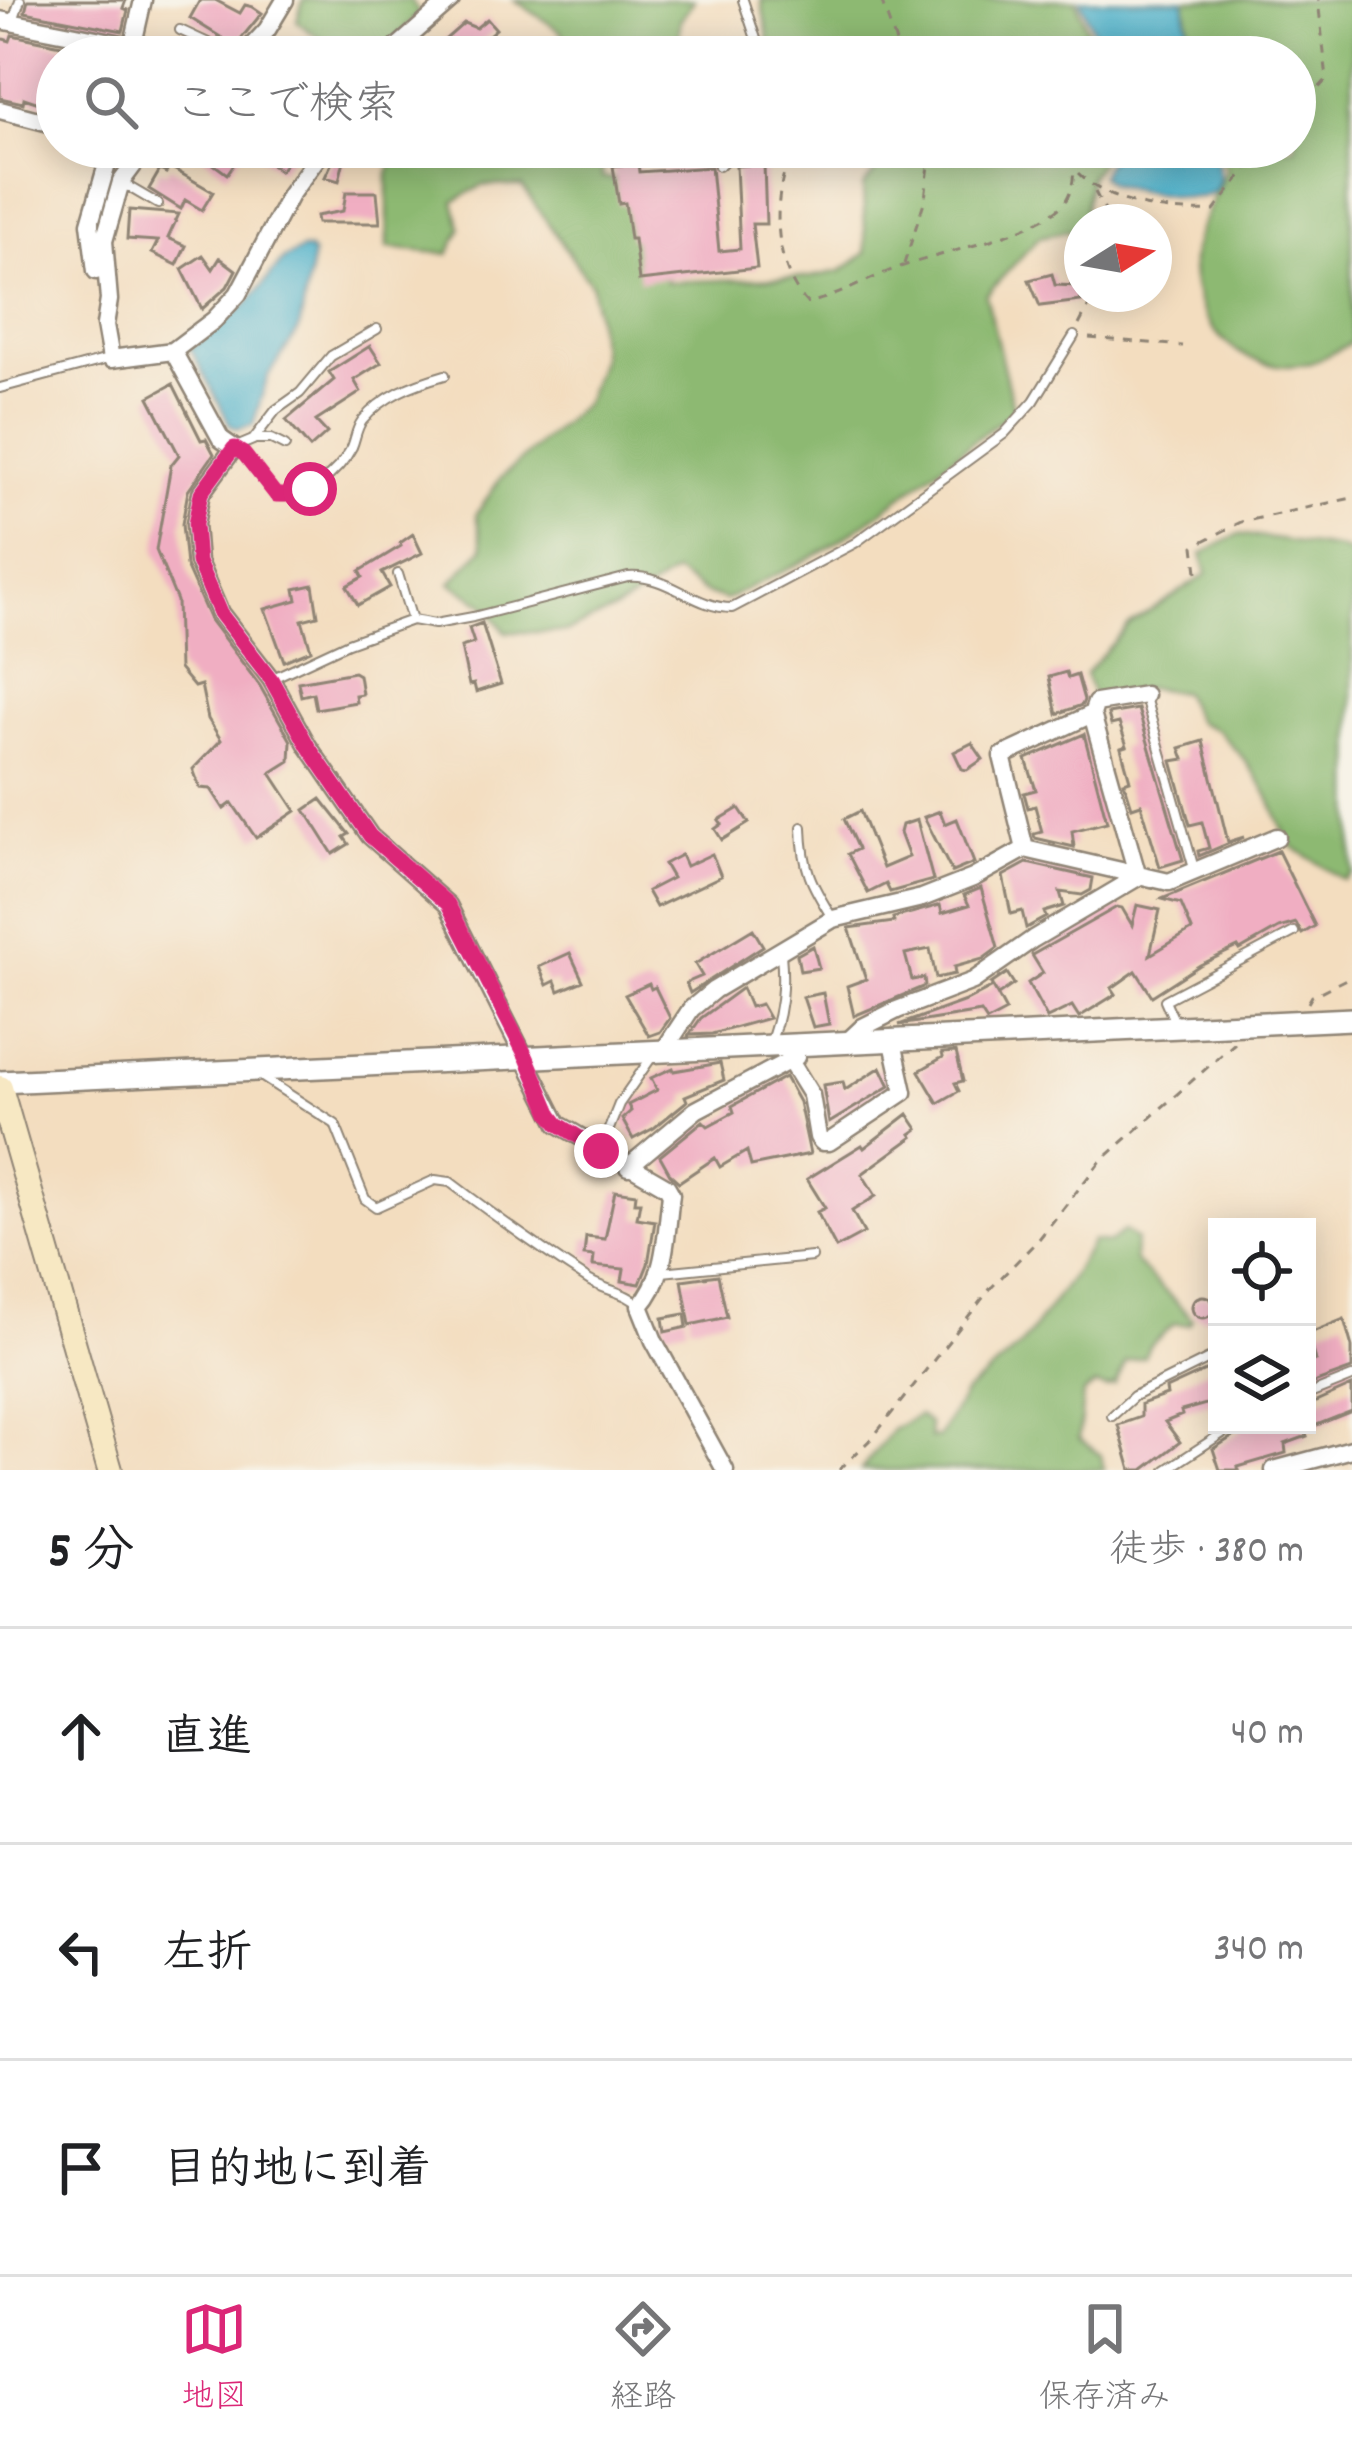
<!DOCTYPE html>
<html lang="ja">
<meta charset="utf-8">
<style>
:root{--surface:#fff;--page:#f6f6f6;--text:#202124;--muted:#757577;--line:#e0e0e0;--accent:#db2777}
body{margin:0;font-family:Dekko,"Klee One",sans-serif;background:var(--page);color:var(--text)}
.controls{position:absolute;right:36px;bottom:36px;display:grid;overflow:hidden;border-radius:0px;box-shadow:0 6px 30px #0003}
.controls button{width:108px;height:108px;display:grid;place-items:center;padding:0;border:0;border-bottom:3px solid var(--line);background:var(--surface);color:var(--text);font:60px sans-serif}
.compass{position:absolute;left:1064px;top:204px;width:108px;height:108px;border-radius:50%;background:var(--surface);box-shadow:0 6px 30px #0003;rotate:79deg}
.stop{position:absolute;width:36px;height:36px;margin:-27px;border:9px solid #db2777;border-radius:50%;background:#fff}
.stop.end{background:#db2777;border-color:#fff;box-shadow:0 3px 12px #0008}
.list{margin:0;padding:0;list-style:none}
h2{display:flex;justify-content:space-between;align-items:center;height:156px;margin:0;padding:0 48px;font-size:51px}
h2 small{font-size:39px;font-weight:400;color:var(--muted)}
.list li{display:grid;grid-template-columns:78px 1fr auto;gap:36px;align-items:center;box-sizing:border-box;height:216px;padding:0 48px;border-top:3px solid var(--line)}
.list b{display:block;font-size:45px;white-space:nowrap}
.list em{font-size:39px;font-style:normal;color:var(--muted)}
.icon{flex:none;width:66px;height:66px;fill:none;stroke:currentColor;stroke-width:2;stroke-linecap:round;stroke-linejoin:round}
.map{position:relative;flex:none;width:1352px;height:1470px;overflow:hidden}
.search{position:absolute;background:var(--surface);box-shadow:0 6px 30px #0003;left:36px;right:36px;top:36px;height:132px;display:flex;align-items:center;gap:30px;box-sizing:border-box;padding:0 42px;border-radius:66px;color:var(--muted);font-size:45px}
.sheet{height:804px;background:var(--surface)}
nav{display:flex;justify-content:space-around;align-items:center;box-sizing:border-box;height:168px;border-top:3px solid var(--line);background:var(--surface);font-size:33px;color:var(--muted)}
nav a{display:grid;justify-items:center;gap:6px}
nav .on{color:var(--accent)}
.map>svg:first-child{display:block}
.forest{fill:#8db972;stroke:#5c724e;stroke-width:3}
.water{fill:#4aafc9;stroke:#3a6d7a;stroke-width:3}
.building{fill:#f0aec2}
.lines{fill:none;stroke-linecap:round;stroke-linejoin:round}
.service-casing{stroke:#8f8475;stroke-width:12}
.minor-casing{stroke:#8f8475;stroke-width:21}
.tertiary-casing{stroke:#8f8475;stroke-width:26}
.secondary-casing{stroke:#8f8475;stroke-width:28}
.path{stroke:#8f8475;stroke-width:3;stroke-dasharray:9 9;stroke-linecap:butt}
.service{stroke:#fff;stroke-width:8}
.minor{stroke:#fff;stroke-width:16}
.tertiary{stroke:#fff;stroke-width:21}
.secondary{stroke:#f7e8c3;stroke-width:24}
.route{stroke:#db2777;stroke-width:15}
</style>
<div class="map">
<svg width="1352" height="1470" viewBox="0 0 1352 1470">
<rect width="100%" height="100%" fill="#f7f3e8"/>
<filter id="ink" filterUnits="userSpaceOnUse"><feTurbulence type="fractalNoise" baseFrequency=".00833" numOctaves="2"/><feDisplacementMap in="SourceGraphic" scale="24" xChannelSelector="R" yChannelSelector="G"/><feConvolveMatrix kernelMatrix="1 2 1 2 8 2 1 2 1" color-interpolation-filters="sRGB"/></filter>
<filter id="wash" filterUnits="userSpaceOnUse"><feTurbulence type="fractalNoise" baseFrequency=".004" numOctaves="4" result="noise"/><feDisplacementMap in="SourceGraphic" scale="48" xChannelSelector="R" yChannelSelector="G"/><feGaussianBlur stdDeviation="2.7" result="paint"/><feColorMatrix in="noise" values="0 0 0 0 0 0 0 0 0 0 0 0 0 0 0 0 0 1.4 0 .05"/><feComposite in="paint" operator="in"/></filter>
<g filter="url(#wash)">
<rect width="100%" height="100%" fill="#f3ddbf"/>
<!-- forest -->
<path class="forest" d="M303,0H411L419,13L380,57H343L297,21Z
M515,0H694L680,21L679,41L667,51L650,52L648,57H556L563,33Z
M761,0H1076L1097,57H772Z
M1185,0H1352V342C1339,349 1324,359 1310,363C1246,378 1194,330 1192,266C1191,235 1215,199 1226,170L1217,147H1295V57H1193Z
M398,147H630L602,168V177L618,180L674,235L666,282L811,277L841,271L866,253L863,187L885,159L879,147H1103L1099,165L1090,175L1082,228L1039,237L986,295L1014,411C950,456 892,508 826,549C794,569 758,581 726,600L705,593L675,573L615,610L565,632H506L484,604L451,583L483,548L476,515L500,479L585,403L601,357L592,286L522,186L483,185L454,201L461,229L449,254L388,248V174Z
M1239,534L1340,549L1352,555V873L1344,880L1290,845L1267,793L1244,759L1217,730L1197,722L1182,692L1149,688L1094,699L1085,674L1129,625L1207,574L1202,554Z
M1124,1231L1136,1240C1135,1247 1133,1255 1135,1261C1137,1266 1184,1308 1192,1319L1189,1324H1174L1149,1346L1144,1357L1126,1362L1115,1385L1106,1388L1095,1385L1083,1393L1079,1439L1101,1455L1104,1470H861L892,1430L919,1415L929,1424L930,1438L939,1437L964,1394L1021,1346L1071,1278L1092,1241L1109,1243Z"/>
<!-- water -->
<path class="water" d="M1080,0H1184L1192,57H1105Z
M1115,147H1211C1216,161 1226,181 1213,192C1198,207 1129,189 1109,184L1100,175Z
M302,250H309L313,255L299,330L268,376L253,425L237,429L230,425L190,348L247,304L284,259Z"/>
<g id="blocks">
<!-- building -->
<path class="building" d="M28,0H126L123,8L128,10L123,31L25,12Z
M200,0H215L240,13L245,5L253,7L262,13L235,46L190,18Z
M487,19L496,29L463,57H449L439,45L464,23L476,28Z
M12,35L81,49L79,57H57V109L24,98L23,103L0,98V38L10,41Z
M726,40L744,41L743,57H726Z
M190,147H246L227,174Z
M247,147H288L294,152L280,171Z
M336,154L345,156L339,181L325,177Z
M638,163L639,172L711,167L719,251L740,249L736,166L764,164L766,224H752L757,268L639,281L634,239H630L625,203L619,204L613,166Z
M170,167L213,192L202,210L185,200L181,209L149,189L160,170L166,173Z
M346,192H377L380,223H317L316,216L343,211Z
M129,210L179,214L168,238L186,246L177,265L152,253L158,241L127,239Z
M203,255L213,269L220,258L236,270L227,287L202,309L182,269Z
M1052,274L1055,285L1080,286L1081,301L1040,306L1029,280Z
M370,346L381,363L354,380L361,392L316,421L327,433L310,448L286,420L334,380L329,372Z
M173,384L201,440L206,439L214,454L188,491L182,524L186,566L210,620L260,686L291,741L290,761L271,773L296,811L256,838L232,803L224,809L211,789L200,788L193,769L221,740L208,719L201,685L194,687L179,669L177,601L156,550L171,465L179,455L149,397Z
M413,534L422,553L382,573L390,587L358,605L347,586L363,577L360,571L401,546L400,543Z
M313,585L318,616L302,620L311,650L284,661L265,609L297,600L295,589Z
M482,623L501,684L476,692L474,684L469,685L461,647L474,643L469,628Z
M354,672L359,675L362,694L355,695L356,702L316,709L313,693L301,696L298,682Z
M1066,672L1068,678L1077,675L1084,700L1082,705L1057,714L1049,677Z
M1138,709L1183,860L1160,867L1141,804L1132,807L1124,782L1130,780L1121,748L1127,746L1119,723L1111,725L1108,714Z
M1084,734L1107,822L1072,831L1074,847L1035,838L1034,834L1042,832L1035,806L1028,808L1024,793L1036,790L1026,759Z
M1203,741L1228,842L1244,837L1199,856L1198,851L1209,848L1202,822L1190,825L1172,761L1184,759L1180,748Z
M972,743L983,759L967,770L962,769L954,752Z
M321,799L349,834L344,837L349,844L333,854L305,810Z
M739,808L749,823L722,840L715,829L722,824L719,820Z
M860,811L883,868L909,857L900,833L902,825L917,820L933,880L890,892L886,884L868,893L848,854L858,849L844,819Z
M940,811L945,824L957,819L974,863L952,872L924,817Z
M1278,851L1315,926L1302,934L1296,923L1279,928L1240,950L1238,947L1200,965L1152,996L1136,971L1112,988L1116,994L1079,1017L1072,1006L1047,1018L1028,983L1043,973L1032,955L1117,907L1122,908L1132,925L1137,905L1160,910L1150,955L1192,930L1181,904L1162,899Z
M712,854L721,876L656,907L647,891L672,878L664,864L681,855L686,866Z
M1027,863L1093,878L1091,890L1082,895L1060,892L1064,906L1044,912L1046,917L1026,928L1022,911L1011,914L1003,876Z
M981,888L998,948L983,959L954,967L955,974L936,978L930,949L905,954L912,980L924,978L925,986L854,1016L847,986L866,979L849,928L894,922L893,918L940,905L942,913L969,905L964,895Z
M753,929L763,946L690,993L686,983L702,976L695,964Z
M813,946L819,968L800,971L797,955Z
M570,953L583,981L559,991L555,981L547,985L539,967Z
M1007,973L1014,984L998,995L993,987L1006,1011L987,1021L981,1012L899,1025L968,1000L993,987L991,984Z
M649,984L651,989L655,987L670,1018L660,1032L649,1036L625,995Z
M742,988L750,1007L761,1004L769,1018L712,1034L689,1035L701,1018Z
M823,993L829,1024L813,1027L803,997Z
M956,1052L963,1081L955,1083L959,1091L938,1103L919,1071L943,1057L942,1053Z
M720,1063L724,1080L685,1096L687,1101L654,1128L633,1139L622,1119L631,1111L628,1105L657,1090L651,1078L673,1068L674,1071Z
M881,1067L890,1086L829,1123L823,1085L843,1082L845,1090Z
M785,1077L799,1102L810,1154L751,1166L747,1151L720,1167L715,1158L679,1182L670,1174L660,1156L703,1121L708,1126L734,1112L732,1106Z
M908,1114L918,1129L911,1134L913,1137L862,1174L876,1196L852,1211L864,1233L836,1248L817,1212L825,1208L807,1179L862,1145L864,1148Z
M615,1191L636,1194L635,1202H640L637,1218L655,1221L648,1264L640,1284L622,1281L624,1269L593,1266L594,1256L584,1255L586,1237L605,1239Z
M718,1275L727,1317L690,1325L682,1280Z
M1192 1307a11 11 0 1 1 22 0a11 11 0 1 1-22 0Z
M685,1314L687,1327L665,1332L663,1318Z
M1344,1319L1352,1347V1369L1311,1384L1307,1363L1315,1360L1307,1334Z
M1214,1367L1217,1401L1181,1411L1182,1415L1165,1422L1180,1442L1143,1470H1131L1118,1425L1141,1417V1404L1167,1395L1166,1389Z
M1352,1386V1411L1307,1429V1406Z
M1243,1425H1303L1307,1436L1285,1444L1286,1453L1238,1467L1239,1470H1220L1213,1449L1240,1432Z"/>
</g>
</g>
<g filter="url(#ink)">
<use href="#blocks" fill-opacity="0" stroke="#8f8475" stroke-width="3"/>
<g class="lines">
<defs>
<path id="service" d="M743,0L762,57
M13,21L20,0
M180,30L238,57
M177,147L191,158
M793,147L794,149
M719,166L738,147
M122,183L158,204
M377,329L331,356L300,393L276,410L253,440L234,448L244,455L276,495C305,502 339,472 352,447C356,438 356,429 362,421C383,395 414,384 445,375
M0,388L108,359
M254,439H271L285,446
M398,574L412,620
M273,678L348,643L412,620L435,624L473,617L628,577C668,574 694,608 732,608L855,543L1004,434L1034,401L1074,336
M1145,697L1195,872
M802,827C803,869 811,884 833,919
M1176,1025L1165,1000L1294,932
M770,1043C782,1012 784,986 781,953
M259,1075L335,1124L365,1199L376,1207L435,1180L450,1182C496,1217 542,1250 590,1281C607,1291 627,1292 640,1306
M601,1149L619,1104L651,1058
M662,1272L812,1257
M1307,1395L1352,1377
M1112,1416L1134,1396L1217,1355
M1166,1470L1235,1425"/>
<path id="minor" d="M0,20L132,46
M130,57L143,0
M242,57L267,30L285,0
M386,57L451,0
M0,110L57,125
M147,147L121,182L104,241L109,300L105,325L111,359L173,351L214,320L238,294L290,195L325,147
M96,271L90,223L112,147
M173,351L221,439L234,448L201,493L195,524L198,562L220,613L271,679L308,746L370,836L448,905L558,1124L667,1187L671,1194C666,1232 667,1277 640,1306L654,1341L725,1470
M1025,849L1002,756L1092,714L1096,703L1145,695
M849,1040L863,1027L897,1010L973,981L1033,939L1138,877L1092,714
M664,1050L691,1009L714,990L833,919L922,898L973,878L1025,849L1169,882L1277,837
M790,1061L811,1095L818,1137L822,1142H829L904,1092L892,1038
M628,1167L696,1110L796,1057
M1274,1470L1352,1449"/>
<path id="tertiary" d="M0,1082L1352,1019"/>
<path id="secondary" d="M0,1088L110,1470"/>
</defs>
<!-- service casing -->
<use href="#service" class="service-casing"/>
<!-- minor casing -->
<use href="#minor" class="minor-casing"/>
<!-- tertiary casing -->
<use href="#tertiary" class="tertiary-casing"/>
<!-- secondary casing -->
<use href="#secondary" class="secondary-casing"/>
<!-- path -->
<path class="path" d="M881,0L901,57
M1295,114L1327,79L1318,0
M789,159C771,202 774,268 807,303C842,296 870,277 903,266C938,254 1047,231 1066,200C1077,181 1074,166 1068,147
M1078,173C1111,206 1167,213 1214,211L1264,147
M1095,192L1111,222
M904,264L925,199L931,147
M1079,325L1095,294
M1089,338L1183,346
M1197,572L1194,546L1241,522L1352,498
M1308,1003L1312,996L1352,976
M839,1470L873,1437L990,1289L1039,1239L1100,1162L1235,1043"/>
<!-- service -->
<use href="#service" class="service"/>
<!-- minor -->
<use href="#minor" class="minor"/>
<!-- tertiary -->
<use href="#tertiary" class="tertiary"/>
<!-- secondary -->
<use href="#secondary" class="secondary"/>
</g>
</g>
<g class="lines" filter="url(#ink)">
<!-- route -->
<path class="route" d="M310,489L298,495H276L244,454L234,448L201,493L195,524L198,562L220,613L271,679L308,746L370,836L448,904L527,1058L551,1115L558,1124L601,1151"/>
</g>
</svg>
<div class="controls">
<button><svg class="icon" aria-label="locate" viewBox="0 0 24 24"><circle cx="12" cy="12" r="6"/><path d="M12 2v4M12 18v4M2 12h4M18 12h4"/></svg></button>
<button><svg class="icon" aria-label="layers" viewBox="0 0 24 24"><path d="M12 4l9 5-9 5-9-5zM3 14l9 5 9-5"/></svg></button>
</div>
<svg class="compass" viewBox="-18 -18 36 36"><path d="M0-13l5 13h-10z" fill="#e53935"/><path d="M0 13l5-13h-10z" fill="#757577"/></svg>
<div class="stop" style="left:310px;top:489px"></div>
<div class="stop end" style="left:601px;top:1151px"></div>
<div class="search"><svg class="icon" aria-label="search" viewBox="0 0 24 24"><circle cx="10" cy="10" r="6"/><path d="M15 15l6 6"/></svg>ここで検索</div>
</div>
<section class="sheet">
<h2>5 分<small>徒歩 · 380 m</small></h2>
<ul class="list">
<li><svg class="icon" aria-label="ahead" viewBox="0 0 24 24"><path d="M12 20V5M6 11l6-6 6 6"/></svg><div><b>直進</b></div><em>40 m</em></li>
<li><svg class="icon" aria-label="left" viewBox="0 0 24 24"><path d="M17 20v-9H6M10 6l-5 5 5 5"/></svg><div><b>左折</b></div><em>340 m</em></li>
<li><svg class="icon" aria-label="arrive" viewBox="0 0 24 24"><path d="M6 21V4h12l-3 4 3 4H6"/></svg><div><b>目的地に到着</b></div></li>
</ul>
</section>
<nav>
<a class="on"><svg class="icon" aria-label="map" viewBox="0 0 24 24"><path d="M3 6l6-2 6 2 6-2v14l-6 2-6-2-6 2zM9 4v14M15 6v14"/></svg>地図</a>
<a><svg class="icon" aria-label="directions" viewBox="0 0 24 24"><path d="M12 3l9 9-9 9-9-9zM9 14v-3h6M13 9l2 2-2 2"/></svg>経路</a>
<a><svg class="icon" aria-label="saved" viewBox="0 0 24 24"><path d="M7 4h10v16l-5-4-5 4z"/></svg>保存済み</a>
</nav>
